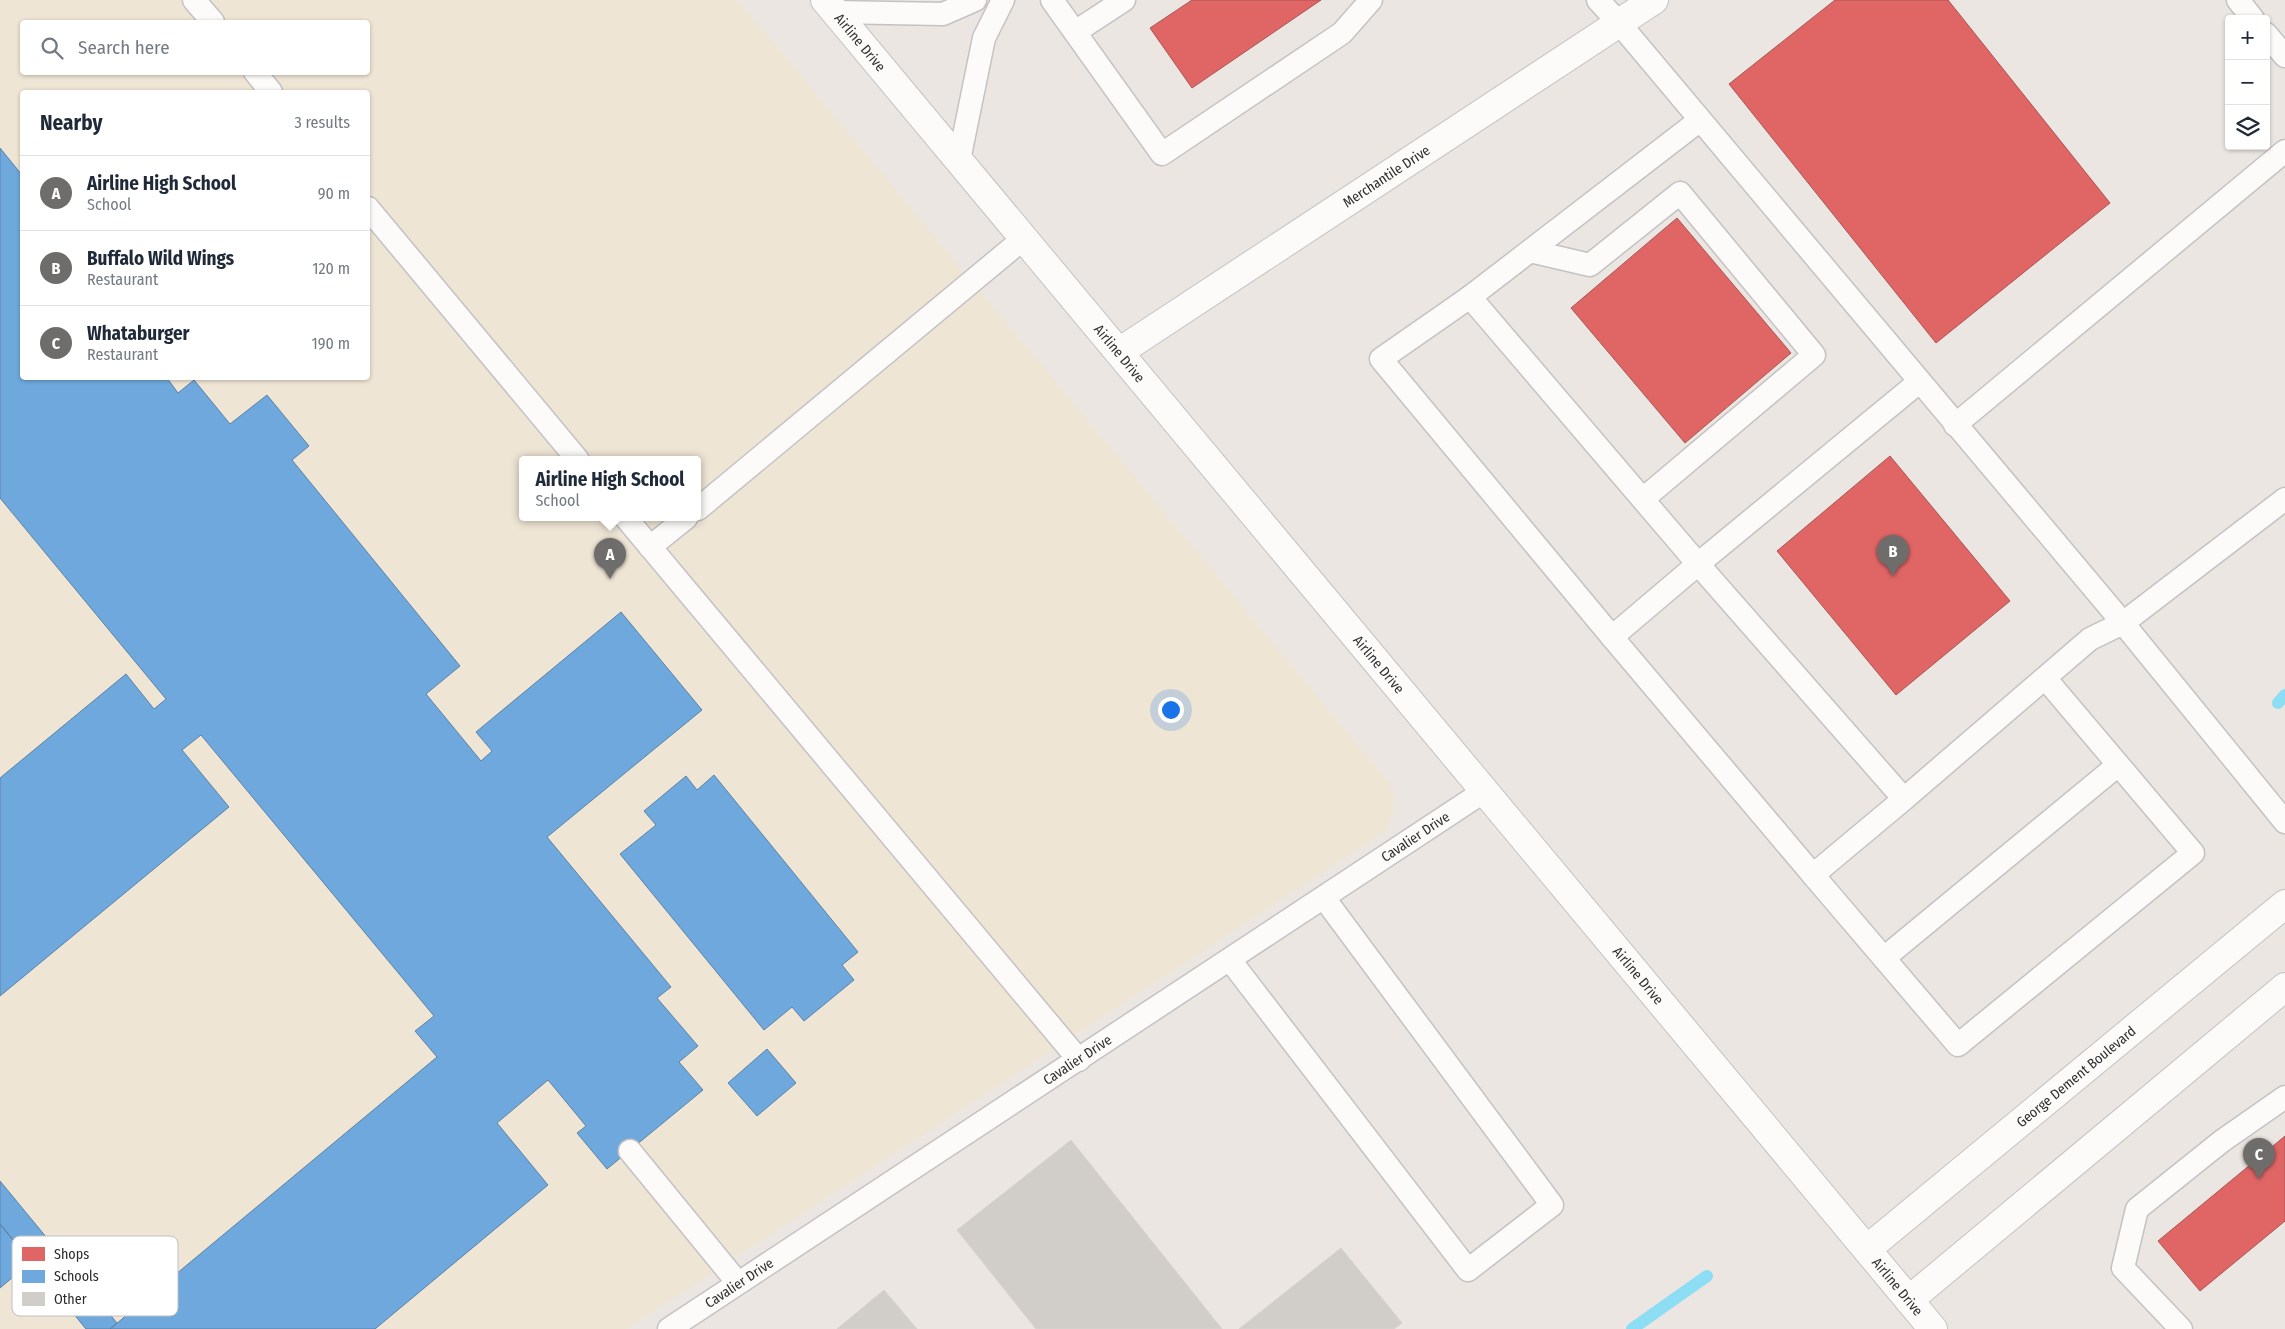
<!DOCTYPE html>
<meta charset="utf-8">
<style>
:root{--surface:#fff;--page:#f6f6f7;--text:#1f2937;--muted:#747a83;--line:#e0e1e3;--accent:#6f6d6b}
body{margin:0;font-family:"Fira Sans Condensed",sans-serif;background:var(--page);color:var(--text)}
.controls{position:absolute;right:15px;top:15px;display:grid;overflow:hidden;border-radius:5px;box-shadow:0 1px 4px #0004}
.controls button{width:45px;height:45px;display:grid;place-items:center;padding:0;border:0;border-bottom:1px solid var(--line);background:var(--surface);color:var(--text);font:25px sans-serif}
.you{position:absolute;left:1170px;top:709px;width:18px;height:18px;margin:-12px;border:4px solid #fff;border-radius:50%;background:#1a73e8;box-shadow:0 0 0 8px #1a73e833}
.badge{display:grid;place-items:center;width:32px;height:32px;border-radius:50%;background:var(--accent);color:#fff;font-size:16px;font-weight:700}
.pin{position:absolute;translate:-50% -41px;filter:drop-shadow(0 1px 2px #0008)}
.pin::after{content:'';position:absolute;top:26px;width:18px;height:15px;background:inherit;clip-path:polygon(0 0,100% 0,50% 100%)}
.popup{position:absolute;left:519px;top:456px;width:182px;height:65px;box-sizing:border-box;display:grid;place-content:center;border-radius:5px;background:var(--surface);filter:drop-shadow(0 1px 4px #0005);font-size:16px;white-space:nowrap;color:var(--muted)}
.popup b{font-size:19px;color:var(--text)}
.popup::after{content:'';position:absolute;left:50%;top:100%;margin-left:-10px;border:10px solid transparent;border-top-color:var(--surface)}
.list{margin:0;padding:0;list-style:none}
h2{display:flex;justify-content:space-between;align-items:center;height:65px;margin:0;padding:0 20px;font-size:21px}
h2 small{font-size:16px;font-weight:400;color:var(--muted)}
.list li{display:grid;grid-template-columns:32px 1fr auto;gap:15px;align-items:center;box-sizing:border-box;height:75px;padding:0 20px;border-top:1px solid var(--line)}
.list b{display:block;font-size:19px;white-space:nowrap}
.list p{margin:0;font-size:16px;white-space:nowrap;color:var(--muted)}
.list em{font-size:16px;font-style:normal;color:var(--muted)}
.icon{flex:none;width:28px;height:28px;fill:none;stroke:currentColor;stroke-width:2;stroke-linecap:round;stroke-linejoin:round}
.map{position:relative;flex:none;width:2285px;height:1329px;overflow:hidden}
.search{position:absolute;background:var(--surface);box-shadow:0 1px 4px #0004;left:20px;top:20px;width:350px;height:55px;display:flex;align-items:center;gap:12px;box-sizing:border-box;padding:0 18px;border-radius:5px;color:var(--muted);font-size:19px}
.panel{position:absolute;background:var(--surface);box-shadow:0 1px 4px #0004;left:20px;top:90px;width:350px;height:290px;border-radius:5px}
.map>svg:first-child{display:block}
.education{fill:#efe5d5;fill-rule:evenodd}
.shops{fill:#e06666;stroke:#a55}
.schools{fill:#6fa8dc;stroke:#5b83a7}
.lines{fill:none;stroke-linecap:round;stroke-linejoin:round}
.stream{stroke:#8ddef4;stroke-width:12}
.building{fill:#d1ceca;stroke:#d6d2cd}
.service-casing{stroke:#c4c2c3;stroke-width:25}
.minor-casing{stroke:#c4c2c3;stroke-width:30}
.secondary-casing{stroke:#c4c2c3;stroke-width:30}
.service{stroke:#fcfbfa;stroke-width:22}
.minor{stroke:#fcfbfa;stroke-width:28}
.secondary{stroke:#fcfbfa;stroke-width:28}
.labels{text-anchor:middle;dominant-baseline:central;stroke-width:5;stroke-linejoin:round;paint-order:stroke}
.street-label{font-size:14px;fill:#2c2c2c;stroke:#fff}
.key{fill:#fff;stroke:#c0c0c0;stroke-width:1}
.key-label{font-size:14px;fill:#2c2c2c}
</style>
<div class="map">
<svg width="2285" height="1329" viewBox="0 0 2285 1329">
<rect width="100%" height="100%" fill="#ebe6e1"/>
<!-- education -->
<path class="education" d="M0,0H738L1387,780L1394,794L1392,814L1386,831L627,1329H0ZM22,22H368V72H22ZM22,92H368V378H22ZM522,460H698V518H522Z"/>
<!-- shops -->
<path class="shops" d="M1192,0H1321L1192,88L1150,28Z
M1835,0H1948L2110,203L1936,343L1729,84Z
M1677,218L1791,353L1685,443L1571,308Z
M1890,456L2010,601L1896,695L1777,551Z
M2285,1136V1221L2200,1291L2158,1241Z"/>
<!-- schools -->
<path class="schools" d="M0,148L22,175V378H167L178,393L194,380L230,424L267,395L309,446L292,460L460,666L426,694L481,761L492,751L476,732L621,612L702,710L547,837L671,987L657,998L698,1046L679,1062L703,1090L607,1169L577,1133L586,1126L548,1080L497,1123L548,1185L375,1329H110L437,1057L415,1031L434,1016L201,735L182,750L229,807L0,996V778L126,674L154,709L166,699L0,498Z
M714,775L858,952L842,965L854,980L804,1021L792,1007L764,1030L620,854L656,825L644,811L686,776L697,790Z
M767,1049L796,1083L757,1116L728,1083Z
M0,1181L117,1323L110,1329H86L0,1224Z
M0,1224L31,1262L0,1288Z"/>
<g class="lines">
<!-- stream -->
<path class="stream" d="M2278,703L2285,695
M1632,1329L1707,1276"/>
</g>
<!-- building -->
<path class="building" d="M1071,1140L1222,1329H1036L957,1230Z
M1341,1248L1402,1323L1394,1329H1239Z
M884,1290L917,1329H837Z"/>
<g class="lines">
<defs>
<g id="service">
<path d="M194,0L213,22"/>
<path d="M1052,0L1162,154L1342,33L1371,0"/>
<path d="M1598,0L1619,23L2123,623L2285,822"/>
<path d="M2238,0L2253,19"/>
<path d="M834,12L943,14L975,0"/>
<path d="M1075,32L1124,0"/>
<path d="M2266,34L2285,56"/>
<path d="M255,72L271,92"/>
<path d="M1700,120L1470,297L1698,564L1919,382"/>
<path d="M959,160L984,38L1003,0"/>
<path d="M368,208L578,460"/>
<path d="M1530,251L1590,265L1680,193L1814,355L1643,499"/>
<path d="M1470,297L1381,359L1612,637"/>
<path d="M1955,425L2285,151"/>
<path d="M698,509L1023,239"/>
<path d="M626,518L1079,1060"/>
<path d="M650,547L686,518"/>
<path d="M1904,799L1813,875L1612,637L1698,564L1904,799L2090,639L2123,623L2285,499"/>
<path d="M1813,875L1958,1045L2193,853L2045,678"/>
<path d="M1884,958L2118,765"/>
<path d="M1230,960L1468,1270L1552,1205L1324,898"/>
<path d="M630,1151L738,1283"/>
<path id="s1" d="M669,1329L1486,790"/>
<path d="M2181,1329L2123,1268L2137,1209L2222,1141L2285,1097"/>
</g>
<g id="minor">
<path id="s2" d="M1119,352L1654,0"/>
<path id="s3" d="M1867,1249L2285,904"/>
<path d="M1909,1300L2285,987"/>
</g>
<g id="secondary">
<path id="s4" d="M825,0L1933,1329"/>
</g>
</defs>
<!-- service casing -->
<use href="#service" class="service-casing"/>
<!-- minor casing -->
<use href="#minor" class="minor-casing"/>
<!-- secondary casing -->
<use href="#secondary" class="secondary-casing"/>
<!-- service -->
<use href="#service" class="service"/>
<!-- minor -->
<use href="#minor" class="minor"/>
<!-- secondary -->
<use href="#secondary" class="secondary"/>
</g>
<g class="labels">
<!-- street labels -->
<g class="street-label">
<text stroke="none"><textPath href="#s4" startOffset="55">Airline Drive</textPath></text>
<text stroke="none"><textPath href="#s2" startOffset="320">Merchantile Drive</textPath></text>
<text stroke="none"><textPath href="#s4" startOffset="460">Airline Drive</textPath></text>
<text stroke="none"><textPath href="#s4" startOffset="865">Airline Drive</textPath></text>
<text stroke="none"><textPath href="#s1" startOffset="894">Cavalier Drive</textPath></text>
<text stroke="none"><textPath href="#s4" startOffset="1270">Airline Drive</textPath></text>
<text stroke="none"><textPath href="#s1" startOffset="489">Cavalier Drive</textPath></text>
<text stroke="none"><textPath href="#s3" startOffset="271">George Dement Boulevard</textPath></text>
<text stroke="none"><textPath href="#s1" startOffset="84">Cavalier Drive</textPath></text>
<text stroke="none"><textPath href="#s4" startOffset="1675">Airline Drive</textPath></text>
</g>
</g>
<!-- legend -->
<rect x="12" y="1236" width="166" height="80" rx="8" class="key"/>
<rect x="22" y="1247" width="23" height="14" fill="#e06666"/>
<rect x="22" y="1270" width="23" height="13" fill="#6fa8dc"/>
<rect x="22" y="1292" width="23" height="14" fill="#d1ceca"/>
<g class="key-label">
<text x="54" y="1259">Shops</text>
<text x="54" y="1281">Schools</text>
<text x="54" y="1304">Other</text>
</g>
</svg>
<div class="controls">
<button>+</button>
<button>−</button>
<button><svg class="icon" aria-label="layers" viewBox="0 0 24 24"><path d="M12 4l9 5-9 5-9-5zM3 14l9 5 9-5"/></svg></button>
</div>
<div class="you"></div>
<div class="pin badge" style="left:610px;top:579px">A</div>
<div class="popup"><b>Airline High School</b>School</div>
<div class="pin badge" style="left:1893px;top:576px">B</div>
<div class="pin badge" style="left:2259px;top:1179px">C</div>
<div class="search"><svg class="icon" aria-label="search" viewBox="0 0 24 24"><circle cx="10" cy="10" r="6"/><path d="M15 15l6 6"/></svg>Search here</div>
<section class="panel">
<h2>Nearby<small>3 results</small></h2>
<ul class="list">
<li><span class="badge">A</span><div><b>Airline High School</b><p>School</p></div><em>90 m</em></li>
<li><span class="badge">B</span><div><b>Buffalo Wild Wings</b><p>Restaurant</p></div><em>120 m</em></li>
<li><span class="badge">C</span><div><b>Whataburger</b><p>Restaurant</p></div><em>190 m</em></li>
</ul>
</section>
</div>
